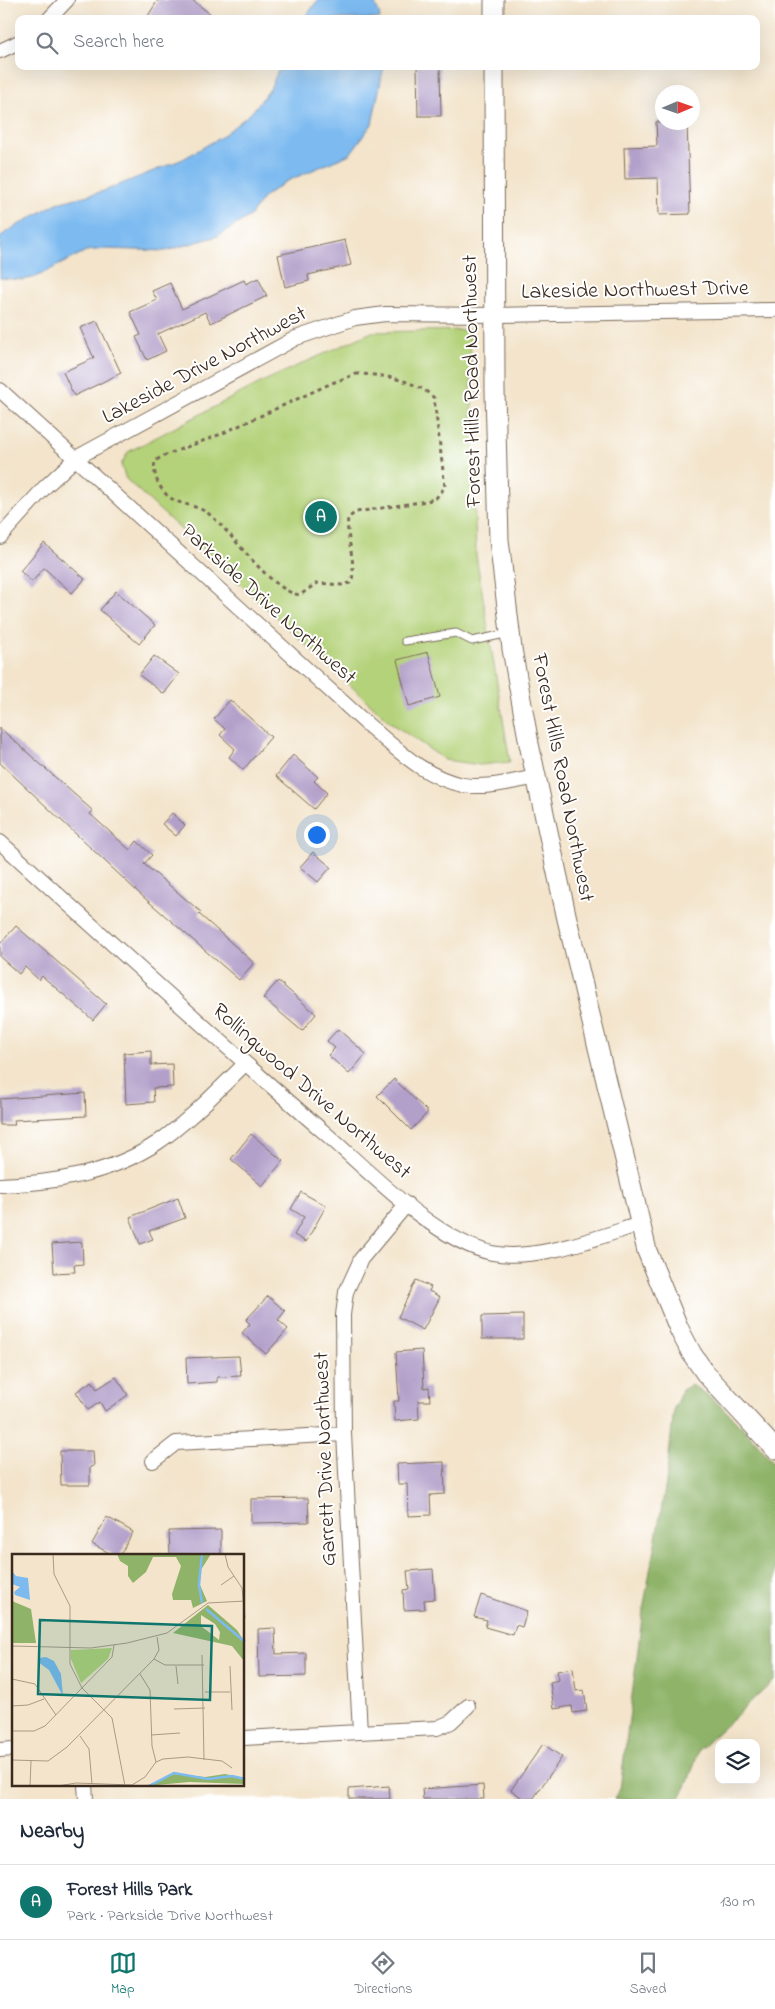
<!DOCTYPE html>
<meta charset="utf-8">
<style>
:root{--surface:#fff;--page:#f2f2f3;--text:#1f2937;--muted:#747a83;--line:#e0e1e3;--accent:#0f766e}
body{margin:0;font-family:"Indie Flower",sans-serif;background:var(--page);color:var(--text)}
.controls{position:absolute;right:15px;bottom:15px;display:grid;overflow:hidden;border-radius:10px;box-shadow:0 5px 20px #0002}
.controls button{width:45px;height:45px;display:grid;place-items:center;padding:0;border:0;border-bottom:1px solid var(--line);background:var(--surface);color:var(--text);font:25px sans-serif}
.compass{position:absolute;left:655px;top:85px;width:45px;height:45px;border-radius:50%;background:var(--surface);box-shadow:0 5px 20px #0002;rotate:88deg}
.you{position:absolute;left:316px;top:834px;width:18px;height:18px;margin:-12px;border:4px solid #fff;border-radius:50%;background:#1a73e8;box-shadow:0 0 0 8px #1a73e833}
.badge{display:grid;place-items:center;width:32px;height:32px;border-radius:50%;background:var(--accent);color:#fff;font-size:16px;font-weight:700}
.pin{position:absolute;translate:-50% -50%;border:2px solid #fff;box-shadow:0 1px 5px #0006}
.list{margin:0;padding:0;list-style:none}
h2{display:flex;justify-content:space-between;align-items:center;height:65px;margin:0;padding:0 20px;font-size:21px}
h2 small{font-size:16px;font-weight:400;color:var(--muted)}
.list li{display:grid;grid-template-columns:32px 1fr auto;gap:15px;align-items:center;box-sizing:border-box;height:75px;padding:0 20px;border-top:1px solid var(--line)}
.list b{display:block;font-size:19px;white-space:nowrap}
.list p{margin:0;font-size:16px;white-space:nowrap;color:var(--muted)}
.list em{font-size:16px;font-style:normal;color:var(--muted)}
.icon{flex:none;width:28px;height:28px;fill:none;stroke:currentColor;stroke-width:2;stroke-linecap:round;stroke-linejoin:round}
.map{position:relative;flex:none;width:775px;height:1799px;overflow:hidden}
.search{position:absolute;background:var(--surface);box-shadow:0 5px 20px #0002;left:15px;right:15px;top:15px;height:55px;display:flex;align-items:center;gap:12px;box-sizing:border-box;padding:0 18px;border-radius:10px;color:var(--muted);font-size:19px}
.sheet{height:140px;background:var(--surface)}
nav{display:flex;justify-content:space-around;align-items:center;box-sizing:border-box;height:70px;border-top:1px solid var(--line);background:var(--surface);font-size:14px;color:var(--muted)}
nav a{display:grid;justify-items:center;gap:2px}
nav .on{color:var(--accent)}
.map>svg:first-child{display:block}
.green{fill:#b4d279;stroke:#787e4c}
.forest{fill:#8fb469;stroke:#656f44}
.water{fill:#7cbaf0;stroke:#5c7287}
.building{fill:#b3a0ca}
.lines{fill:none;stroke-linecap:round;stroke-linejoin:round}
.lane-casing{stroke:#7b6b5b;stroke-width:9}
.street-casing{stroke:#7b6b5b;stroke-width:16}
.secondary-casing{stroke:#7b6b5b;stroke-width:21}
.path{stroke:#7b6b5b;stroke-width:3;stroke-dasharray:4 4;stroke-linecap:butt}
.lane{stroke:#fff;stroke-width:7}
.street{stroke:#fff;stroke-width:14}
.secondary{stroke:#fff;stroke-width:19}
.labels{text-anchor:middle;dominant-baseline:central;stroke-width:4;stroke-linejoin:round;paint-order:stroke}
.street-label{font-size:22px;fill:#3b2a1e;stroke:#fff}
.inset-river{fill:none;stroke:#7cbaf0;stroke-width:2.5}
.inset-road{fill:none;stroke:#a99a86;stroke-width:1}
.view{fill:#0f766e;fill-opacity:0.15;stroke:#0f766e;stroke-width:2.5}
.inset-edge{fill:none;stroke:#3b2a1e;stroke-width:2.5}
</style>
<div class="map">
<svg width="775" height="1799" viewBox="0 0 775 1799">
<rect width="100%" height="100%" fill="#fff"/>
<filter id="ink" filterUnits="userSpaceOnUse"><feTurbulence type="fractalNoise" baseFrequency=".02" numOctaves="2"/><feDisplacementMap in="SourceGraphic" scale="10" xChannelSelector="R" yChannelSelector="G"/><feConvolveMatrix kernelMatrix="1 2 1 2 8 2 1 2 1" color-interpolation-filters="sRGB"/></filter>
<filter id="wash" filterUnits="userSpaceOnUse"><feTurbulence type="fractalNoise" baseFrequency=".0096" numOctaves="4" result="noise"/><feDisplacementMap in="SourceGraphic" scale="20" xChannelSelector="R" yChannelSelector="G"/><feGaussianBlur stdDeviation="1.12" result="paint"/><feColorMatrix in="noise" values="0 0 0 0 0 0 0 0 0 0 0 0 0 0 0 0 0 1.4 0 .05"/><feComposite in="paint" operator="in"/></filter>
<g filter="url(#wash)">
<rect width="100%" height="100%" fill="#f3e4cb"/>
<!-- green -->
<path class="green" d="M470,330L476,555L510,762L480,765L445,760L390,722L126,479L121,465L128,452L264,381L372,332Z"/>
<!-- forest -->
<path class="forest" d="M691,1385C720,1399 753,1439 775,1464V1680L699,1750L687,1785L679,1799H614L620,1789L643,1610L666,1483L674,1408L682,1390Z"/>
<!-- water -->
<path class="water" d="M318,0H373L379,12L380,19H304Z
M280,66H384L372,124L350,154L285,182L264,197L250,216L218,236L165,251L105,249L86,251L36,277L23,280L0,278V238L6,232L57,203L104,191L183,159L221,137L251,113L270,89Z"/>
<g id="blocks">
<!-- building -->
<path class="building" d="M158,0H192L217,19H146Z
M417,66H440L441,116H418Z
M656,122H687L690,214L659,215L658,178L625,179L624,147L657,146Z
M345,240L351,265L308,275L309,281L285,287L278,255Z
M258,278L267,296L211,323L205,312L158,334L166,351L147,360L136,337L141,335L130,312L157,300L152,291L170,283L182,309L244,280L246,284Z
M97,321L121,373L74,396L63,372L94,358L80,328Z
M44,543L85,579L72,593L44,568L32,582L20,571Z
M116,591L155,625L139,644L100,610Z
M428,652L440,697L409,706L397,660Z
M154,656L179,674L164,694L139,675Z
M230,700L271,737L243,770L229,757L235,749L220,735L225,729L214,719Z
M0,728L93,811L90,814L130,850L137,841L152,855L144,864L201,912L199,914L254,963L239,980L140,894L0,763Z
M293,755L318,777L314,781L327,793L314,809L276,776Z
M172,813L185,825L176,836L162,824Z
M313,852L331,867L318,882L300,867Z
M16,926L106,1004L93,1020L42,976L39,980L25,967L19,974L0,957V944Z
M278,981L316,1014L302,1031L263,998Z
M338,1029L366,1054L349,1074L328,1055L335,1048L327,1041Z
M151,1051V1065L172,1064L173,1087L153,1088L154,1102L126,1104L124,1053Z
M394,1079L428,1112L411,1130L377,1096Z
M85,1093L86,1116L14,1120L15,1125H0V1099Z
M251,1134L283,1161L262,1186L231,1159Z
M301,1192L326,1206L306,1242L294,1235L304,1217L291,1209Z
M178,1198L185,1218L149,1231L153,1239L140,1244L130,1217Z
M82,1242L83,1264L74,1265L75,1272L54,1273L52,1244Z
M416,1280L431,1287L429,1291L440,1297L423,1330L398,1317Z
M268,1296L285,1311L278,1320L288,1329L266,1354L242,1333L250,1324L246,1320Z
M523,1315V1339H482V1316Z
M422,1350L424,1388L429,1387L430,1401H418L419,1419L395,1421L394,1401H399L396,1352Z
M239,1356L241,1376L217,1377V1382L187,1384L186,1358Z
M116,1377L128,1395L105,1411L100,1402L88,1410L76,1392L92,1381L97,1389Z
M60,1451H93L94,1466L90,1467V1485H61Z
M444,1462L445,1494L430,1495L431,1515L408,1516L407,1484H398L397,1464Z
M308,1498L309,1522L251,1523V1499Z
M107,1517L133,1532L120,1555H113L92,1544Z
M221,1530V1555H170L169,1531Z
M433,1569L435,1599L424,1600L425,1609L404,1610L403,1590L409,1589L407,1571Z
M481,1595L527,1611L522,1627L516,1625L513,1635L485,1627L487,1620L474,1617Z
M275,1628L276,1654L306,1653V1676L259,1677L258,1629Z
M573,1668L576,1691L584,1690L587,1711L573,1713L572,1706L554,1709L550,1682L559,1680L557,1671Z
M543,1744L562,1757L533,1799H524L511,1790Z
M483,1785L484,1799H423L422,1789Z
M389,1786L390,1799H349V1789Z"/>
</g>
</g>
<g filter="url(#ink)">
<use href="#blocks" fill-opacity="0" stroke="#7b6b5b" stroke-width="1"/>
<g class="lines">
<defs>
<path id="lane" d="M405,641L456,633L472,641L510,633"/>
<path id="street" d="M49,19L67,0
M0,51L19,42
M0,390L368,725C397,749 425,778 463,785C487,789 513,781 537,777
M0,537L45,487L76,458L296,338L355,318L385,314L495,315L775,310
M0,842C108,940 215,1038 325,1133C370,1172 434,1240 492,1253C535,1262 599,1237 640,1224
M0,1185C54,1183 110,1174 157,1143C189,1121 217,1091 245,1064
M153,1461L176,1443L344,1434
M360,1732L344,1434L343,1315L346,1292L361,1259L407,1204
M244,1738L437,1728L451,1722L468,1706
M0,1750L14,1749
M85,1785L86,1799"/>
<path id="secondary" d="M494,0V19
M494,66L495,392L499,540L512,649L529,744L567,919L647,1251L679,1329L692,1354L706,1374L775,1449"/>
</defs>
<!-- lane casing -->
<use href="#lane" class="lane-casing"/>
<!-- street casing -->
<use href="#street" class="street-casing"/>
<!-- secondary casing -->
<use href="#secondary" class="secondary-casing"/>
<!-- path -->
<path class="path" d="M356,374C380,374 417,380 434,398L445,487L436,498L427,501L356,512L348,518C345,536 359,571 350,583L342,585L317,583L300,595C271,592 233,533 209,514C195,503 176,506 165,493C157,484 153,473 155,461L163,456L221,434L332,383Z"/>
<!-- lane -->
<use href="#lane" class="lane"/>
<!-- street -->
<use href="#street" class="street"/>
<!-- secondary -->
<use href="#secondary" class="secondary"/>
</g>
</g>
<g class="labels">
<!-- street labels -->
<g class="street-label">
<text transform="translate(635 291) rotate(-1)">Lakeside Northwest Drive</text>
<text transform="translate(205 366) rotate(-28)">Lakeside Drive Northwest</text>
<text transform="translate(473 381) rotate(-91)">Forest Hills Road Northwest</text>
<text transform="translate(268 605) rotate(42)">Parkside Drive Northwest</text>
<text transform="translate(562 778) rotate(79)">Forest Hills Road Northwest</text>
<text transform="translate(311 1092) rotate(41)">Rollingwood Drive Northwest</text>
<text transform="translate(326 1459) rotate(-92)">Garrett Drive Northwest</text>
</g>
</g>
<!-- overview -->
<g transform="translate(12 1554)">
<rect width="232" height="232" fill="#f3e4cb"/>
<path d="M100,94L96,105L69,129L59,105V96Z" fill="#b4d279"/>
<path d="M105,0H199L187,19L188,31L195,47L181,54L179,46H161L160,40L169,12L164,3H141L134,18L121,29L116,22V12L108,7ZM0,47L19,55L24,89H0ZM196,51L225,76L232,87V107L220,92L161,79ZM189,61L203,70L208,78L207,86L189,72ZM162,220L193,223L213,220L232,224V230L177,228L134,232Z" fill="#8fb469" fill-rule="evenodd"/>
<path d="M0,17L4,22L16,24L18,46L3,41L2,38L8,33L0,30ZM34,103L42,107L49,120L51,142L37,116L26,108L27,104Z" fill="#7cbaf0"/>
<path class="inset-river" d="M190,0L187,31L190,49M194,55L233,88M137,232L162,219L196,225L220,222L233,225"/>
<path class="inset-road" d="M41,0L42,20L58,52V110L70,134L100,164L113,232M213,0L216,13L230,34L233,64M209,31L222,22M0,92L79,94L115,89L155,79L196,49L233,47M190,101L192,206M142,105L153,111H192M164,112L166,130M218,112L220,156M128,120L138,136L140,192L144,208M0,125L23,130L44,161M193,138H218M0,152L16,151L32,145M162,155L193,154M0,177H22L33,172L100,103L102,91M139,181L168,179M68,182L77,195L80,230M0,206L36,207L55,193L142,105L147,96L145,83M18,232L19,207M46,232L64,229L120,231L133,223L144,208L151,205L176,203L210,207L220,214"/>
<path class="view" d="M28,66L200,72L198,146L26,140Z"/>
<rect width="232" height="232" class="inset-edge"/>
</g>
</svg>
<div class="controls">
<button><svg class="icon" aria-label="layers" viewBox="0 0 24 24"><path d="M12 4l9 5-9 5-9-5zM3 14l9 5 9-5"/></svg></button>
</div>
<svg class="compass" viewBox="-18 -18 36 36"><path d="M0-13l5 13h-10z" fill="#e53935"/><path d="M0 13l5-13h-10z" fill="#747a83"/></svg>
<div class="you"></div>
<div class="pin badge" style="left:321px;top:517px">A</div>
<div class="search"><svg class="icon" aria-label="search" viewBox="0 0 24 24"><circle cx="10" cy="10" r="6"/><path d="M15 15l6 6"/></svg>Search here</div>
</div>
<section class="sheet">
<h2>Nearby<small></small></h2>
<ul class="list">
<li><span class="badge">A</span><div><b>Forest Hills Park</b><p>Park · Parkside Drive Northwest</p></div><em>130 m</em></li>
</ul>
</section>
<nav>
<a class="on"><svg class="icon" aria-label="map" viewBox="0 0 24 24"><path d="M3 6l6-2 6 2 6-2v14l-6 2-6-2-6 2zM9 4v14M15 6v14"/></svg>Map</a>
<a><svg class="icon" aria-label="directions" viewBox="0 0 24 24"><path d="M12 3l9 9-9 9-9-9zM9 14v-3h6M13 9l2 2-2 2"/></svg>Directions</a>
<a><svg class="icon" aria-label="saved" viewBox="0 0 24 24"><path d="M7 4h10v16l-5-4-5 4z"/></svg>Saved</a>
</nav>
